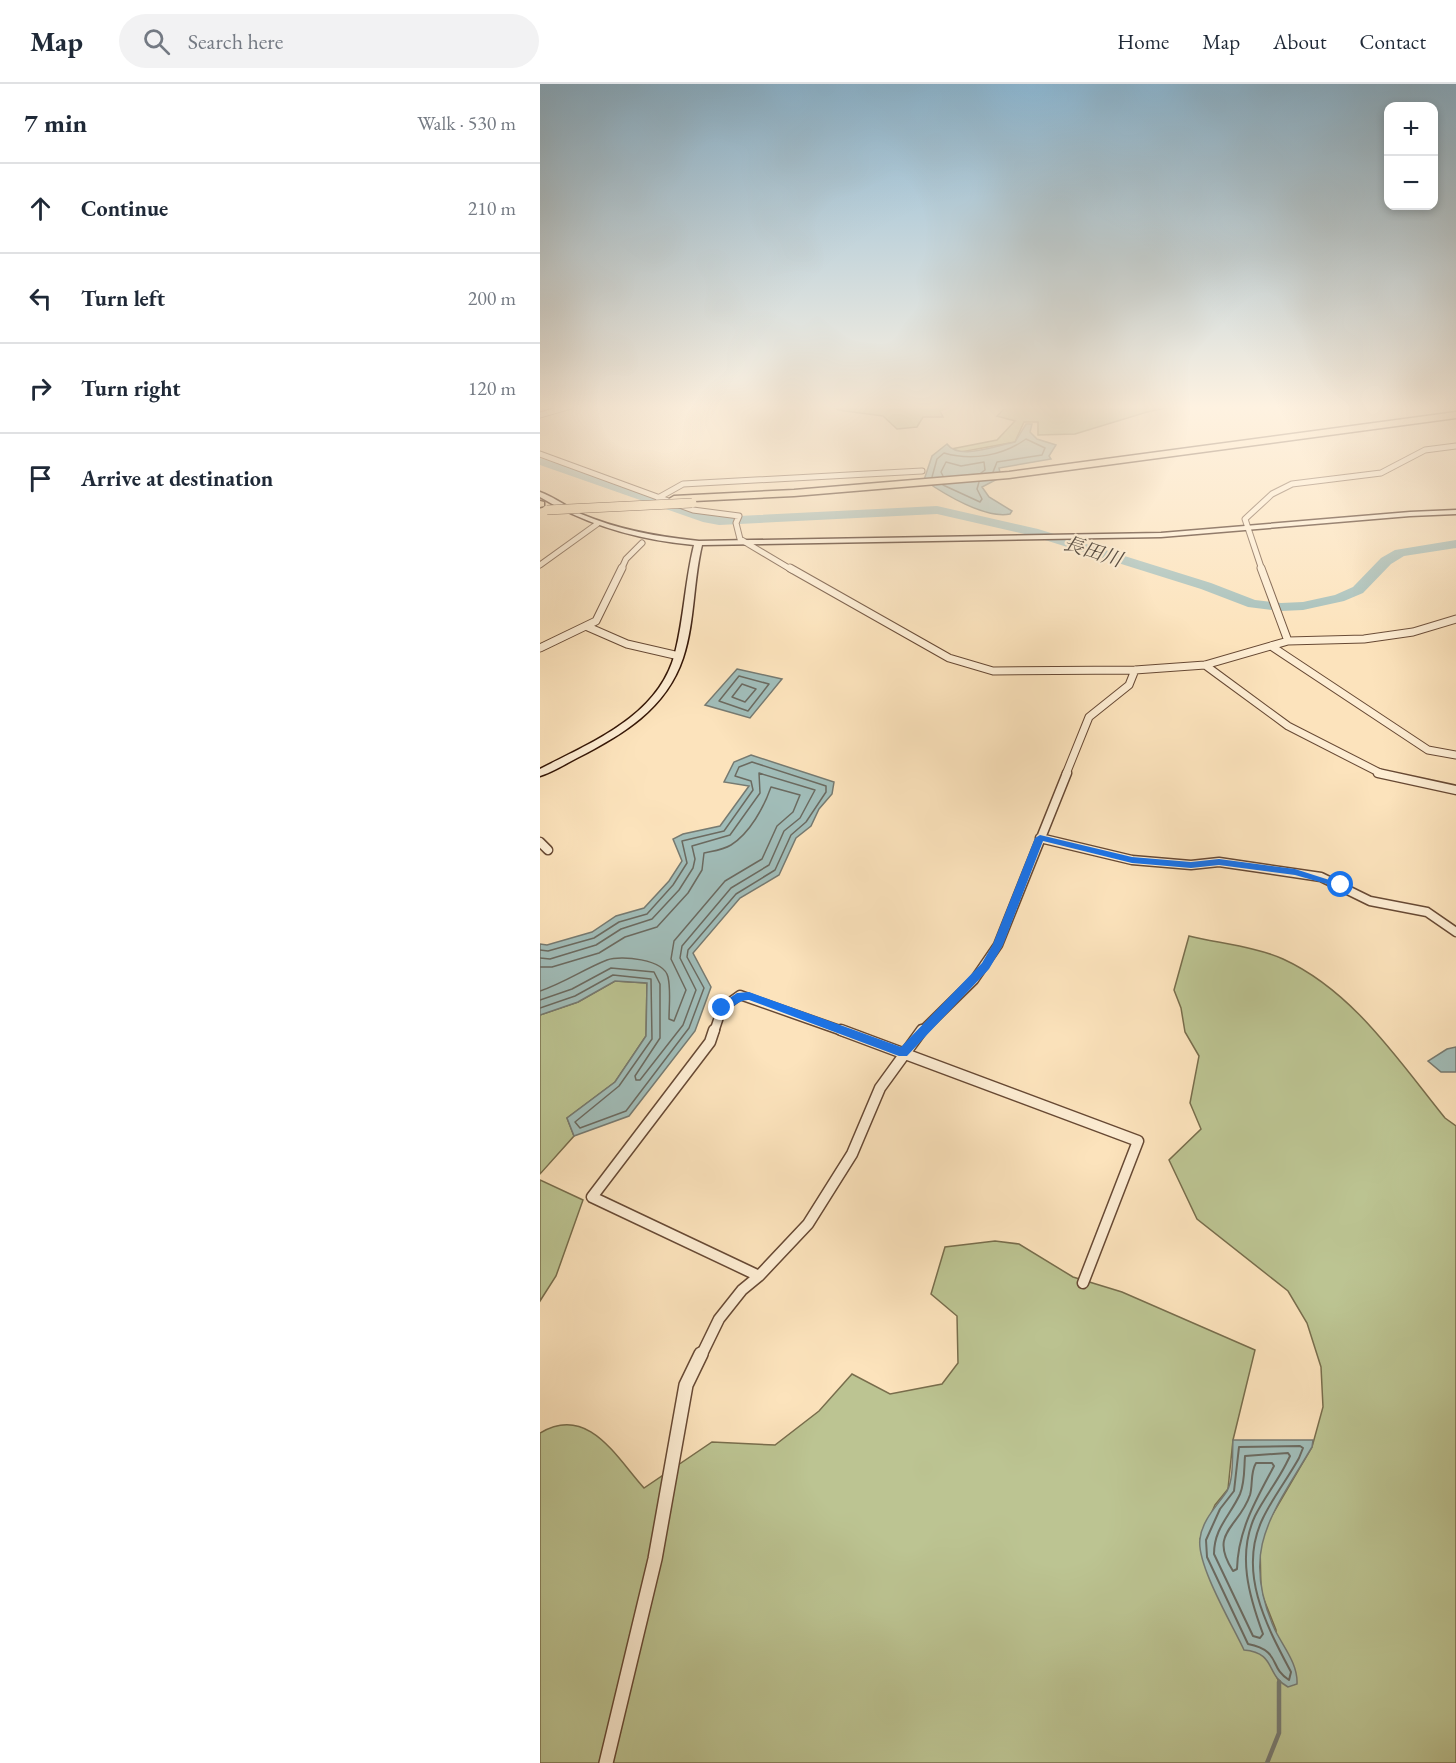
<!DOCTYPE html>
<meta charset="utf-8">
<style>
:root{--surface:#fff;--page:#f2f2f3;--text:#1f2937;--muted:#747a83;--line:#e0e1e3}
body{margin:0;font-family:"EB Garamond","Noto Serif JP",serif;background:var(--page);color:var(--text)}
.controls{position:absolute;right:18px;top:18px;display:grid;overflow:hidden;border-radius:12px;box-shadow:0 3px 9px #0003}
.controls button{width:54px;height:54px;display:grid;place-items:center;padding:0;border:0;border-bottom:2px solid var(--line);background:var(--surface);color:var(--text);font:30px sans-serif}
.stop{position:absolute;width:18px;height:18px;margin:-14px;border:4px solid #1a73e8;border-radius:50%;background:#fff}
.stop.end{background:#1a73e8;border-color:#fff;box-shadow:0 2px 6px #0008}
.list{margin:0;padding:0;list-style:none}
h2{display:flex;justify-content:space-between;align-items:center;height:78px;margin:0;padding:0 24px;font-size:26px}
h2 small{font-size:20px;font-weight:400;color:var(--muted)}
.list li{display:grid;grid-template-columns:39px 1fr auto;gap:18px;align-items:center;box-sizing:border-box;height:90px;padding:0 24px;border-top:2px solid var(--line)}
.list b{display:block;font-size:22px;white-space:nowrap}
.list em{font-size:20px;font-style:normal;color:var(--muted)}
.icon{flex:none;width:33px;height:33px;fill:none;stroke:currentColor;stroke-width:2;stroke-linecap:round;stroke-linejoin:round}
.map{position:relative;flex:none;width:916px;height:1679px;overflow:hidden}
header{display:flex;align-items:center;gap:36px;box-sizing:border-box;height:84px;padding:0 30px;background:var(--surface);border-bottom:2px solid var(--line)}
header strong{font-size:28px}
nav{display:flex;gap:33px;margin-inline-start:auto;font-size:21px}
.search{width:420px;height:54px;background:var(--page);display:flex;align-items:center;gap:15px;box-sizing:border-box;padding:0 21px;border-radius:33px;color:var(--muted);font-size:22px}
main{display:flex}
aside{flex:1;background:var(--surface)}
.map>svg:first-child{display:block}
.green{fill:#bcc492;stroke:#786d4c;stroke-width:1.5}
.water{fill:#a1bdb9;stroke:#767a71;stroke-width:1.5}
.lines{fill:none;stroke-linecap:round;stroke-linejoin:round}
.shore-far1{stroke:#6b6a60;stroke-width:1.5}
.shore{stroke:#6b6a60;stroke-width:2}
.stream{stroke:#767a71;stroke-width:4.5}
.river{fill:#a1bdb9;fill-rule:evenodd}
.street-far4-casing{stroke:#674934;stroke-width:7}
.street-far3-casing{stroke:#674934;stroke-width:9}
.street-far2-casing{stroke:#674934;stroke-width:11}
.street-far1-casing{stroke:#674934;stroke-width:13}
.street-casing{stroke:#674934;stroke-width:16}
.secondary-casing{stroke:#351606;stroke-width:3}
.highway-casing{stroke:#351606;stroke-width:3}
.street-far4{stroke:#fdedd3;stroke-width:5}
.street-far3{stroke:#fdedd3;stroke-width:7}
.street-far2{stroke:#fdedd3;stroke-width:8}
.street-far1{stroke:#fdedd3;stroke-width:10}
.street{stroke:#fdedd3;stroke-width:13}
.secondary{fill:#fdedd3;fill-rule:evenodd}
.highway{fill:#fce3bc;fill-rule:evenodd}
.highway-bridge-casing{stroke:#351606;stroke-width:10;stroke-linecap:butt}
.highway-bridge{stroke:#fce3bc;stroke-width:9}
.route{fill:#1a73e8}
.labels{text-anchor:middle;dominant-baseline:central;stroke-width:4.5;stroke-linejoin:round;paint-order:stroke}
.far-water-label{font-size:20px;font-style:italic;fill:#5b5045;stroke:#fdedd3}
</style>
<header>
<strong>Map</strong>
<div class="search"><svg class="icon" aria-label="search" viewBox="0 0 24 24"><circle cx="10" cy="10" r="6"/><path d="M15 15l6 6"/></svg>Search here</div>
<nav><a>Home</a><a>Map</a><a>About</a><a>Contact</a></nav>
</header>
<main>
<aside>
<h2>7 min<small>Walk · 530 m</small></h2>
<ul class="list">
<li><svg class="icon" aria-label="ahead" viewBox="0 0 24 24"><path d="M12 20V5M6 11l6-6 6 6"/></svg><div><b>Continue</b></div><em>210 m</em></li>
<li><svg class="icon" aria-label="left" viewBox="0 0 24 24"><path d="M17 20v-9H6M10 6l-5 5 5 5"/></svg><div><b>Turn left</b></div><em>200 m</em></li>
<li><svg class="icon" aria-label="right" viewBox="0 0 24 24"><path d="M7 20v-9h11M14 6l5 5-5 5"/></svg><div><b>Turn right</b></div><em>120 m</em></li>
<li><svg class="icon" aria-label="arrive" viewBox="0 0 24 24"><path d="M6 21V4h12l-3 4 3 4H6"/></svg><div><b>Arrive at destination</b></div></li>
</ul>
</aside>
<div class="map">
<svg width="916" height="1679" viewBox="0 0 916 1679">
<rect width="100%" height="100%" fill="#fce3bc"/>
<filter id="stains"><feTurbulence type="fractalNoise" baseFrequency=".00333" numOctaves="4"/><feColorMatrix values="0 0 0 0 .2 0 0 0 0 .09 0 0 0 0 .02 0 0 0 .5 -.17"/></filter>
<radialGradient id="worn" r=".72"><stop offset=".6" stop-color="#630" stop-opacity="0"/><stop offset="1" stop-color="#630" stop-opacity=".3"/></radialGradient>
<!-- green -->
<path class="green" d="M293,322H411L400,327L403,333H383L377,343L357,345L343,332L298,326Z
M463,322H473L474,325L501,322H634L607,328L535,350L498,351V338H484L475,358L421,368L411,365L457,356L475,337L457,332L466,323Z
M649,852C677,859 717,863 743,875C813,907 858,976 905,1034L916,1042V1679H0V1349C48,1320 76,1373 104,1404L172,1358L235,1361L279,1327L312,1290L350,1310L402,1300L418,1279L417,1232L391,1210L405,1163L455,1157L479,1160L533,1193L582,1208L715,1266L693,1356L688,1405L675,1421L660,1455L718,1567L728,1574L739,1598L736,1546L721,1508L720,1459L727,1440L772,1363L783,1323L781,1283L767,1239L748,1207L657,1135L629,1076L661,1045L650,1019L659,972L645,948L641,924L634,906Z
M75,897L107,899L106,952L75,998L27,1034L34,1052L0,1090V931L38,918Z
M0,1096L43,1116L16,1192L0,1217Z"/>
<!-- water -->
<path class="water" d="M486,340H492L490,348L497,355L516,361L509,372L511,375L459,384L461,393L442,403L449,413L472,427L470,430C445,435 404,410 384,396L392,372L407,360C419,377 458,361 475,358Z
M197,585L242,595L210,634L165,621Z
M211,671L294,698L292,710L279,725L271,742L256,754L239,791L200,814L153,869L171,903L155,947L89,1032L34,1052L27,1034L75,998L106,952L107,899L75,897L38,918L0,931V860L7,861L52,848L76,832L104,824L129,797L142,777L133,755L143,750L180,742L209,702L184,698L194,678Z
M916,963V988H901L888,977L907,965Z
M693,1356H773L772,1363C732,1431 699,1466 735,1546C744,1564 758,1580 757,1600L748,1603C725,1591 737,1569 704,1566C693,1542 656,1480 660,1455C662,1436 677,1422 687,1407C694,1395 692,1370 693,1356Z"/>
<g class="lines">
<!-- shore-far1 -->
<path class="shore-far1" d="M403,392L401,388L406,378L421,382L444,378L445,386L441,389
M392,393L397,375L404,369C432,377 462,372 486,355L505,364L502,371L457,378L453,388
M403,401L440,418L442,415L437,405L439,398
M199,592L229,600L208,627L179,617Z
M202,600L216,605L205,618L192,613Z
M0,866L8,867L54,854L79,838L107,830L133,801L147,779L142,757L184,747L213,706L211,697L195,692L199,683L212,678L286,702V708L266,738L251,751L235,786L196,810L148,866L147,873L164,904L149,944L86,1027L40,1044L35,1038L79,1002L112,955L111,895L73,891L35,912L0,924
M0,874L10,875L56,861L81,845L112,835L139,806L153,784L155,775L152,762L190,751L220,709L219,689L275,706L260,734L244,747L229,781L191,804L142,862L140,874L156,906L143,941L100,996H96L95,992L120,954V900L114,888L71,884L32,905L0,916
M0,883H12L59,869L85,853L117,843L148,809L162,786L164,769C173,767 183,766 191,761C210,749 224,723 231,703L260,711L253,728L237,742L222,775L185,797L134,857L131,875L146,906L134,937L129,935C129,922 131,906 128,893C124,875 81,871 67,876C44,885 24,899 0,907"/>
<!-- shore -->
<path class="shore" d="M760,1362L763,1364L759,1374C748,1394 733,1413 723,1434C697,1487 726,1541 751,1588L749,1596C728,1583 742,1567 708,1560L667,1473L666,1456L680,1425L694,1407L699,1363Z
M748,1369L750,1372L746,1380C737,1398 724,1414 715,1432C697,1471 709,1512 723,1550L720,1554L713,1552L674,1470C674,1444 690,1432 700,1410C705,1398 704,1384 705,1372Z
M716,1379H732L734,1382C716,1416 698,1446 697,1485L693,1487C668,1448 699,1444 710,1411C713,1401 710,1389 716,1379Z"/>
<!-- stream -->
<path class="stream" d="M727,1679L739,1649V1598"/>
<!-- river -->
<path class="river" d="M0,374L179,433L397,422L498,445L671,499L715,516L741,519L763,518L795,511L813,503L841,474L855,466L916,456V464L864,472L851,480L823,509L804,517L763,526L741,527L708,523L661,505L489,451L397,430L179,441L163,438L0,381Z"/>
<defs>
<path id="street-far4" d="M0,331L31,322
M0,370L153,426L199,432L196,439L200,455L252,486
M118,414L143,400L382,387
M0,481L57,440
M81,486L86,475L102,459
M722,486L705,435L732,410L752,400L841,389L885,366L916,362"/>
<path id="street-far3" d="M250,484L409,574L453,587L595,586L665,581L748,557L824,555L873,548L916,535
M721,484L748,557
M48,543L87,560L139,572
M731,562L888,666L916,671
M0,564L56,537L82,484
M665,581L748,642L842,690
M526,690L549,633L589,601L595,586"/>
<path id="street-far2" d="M838,689L916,706
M500,754L592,776L651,781L679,778L781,793L830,817L887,828L916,848
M0,758L8,766
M174,948L182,924L200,911L305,948
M381,948L434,896L458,861L527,689"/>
<path id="street-far1" d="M174,946L170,958L52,1113L219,1192
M301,946L598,1057L543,1199
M161,1272L179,1235L202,1206L219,1192L268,1140L312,1070L340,1004L382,946"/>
<path id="street" d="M66,1679L115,1475L146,1301L161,1270"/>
<path id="secondary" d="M0,408C14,413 27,423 41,430C79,446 118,453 159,457L621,449L870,428L916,426V430L870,432L621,453L162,461C153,498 155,538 143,574C126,625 82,651 37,674C25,680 13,688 0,692V685C52,658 119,632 135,569C144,534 145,497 154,461C99,456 48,442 0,413Z"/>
<path id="highway" d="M916,328V334L469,394L254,412L134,418L129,415L134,412L254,406L469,388Z
M0,417L4,418V422L0,423Z"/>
</defs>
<!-- street-far4 casing -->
<use href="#street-far4" class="street-far4-casing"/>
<!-- street-far3 casing -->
<use href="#street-far3" class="street-far3-casing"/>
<!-- street-far2 casing -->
<use href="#street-far2" class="street-far2-casing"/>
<!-- street-far1 casing -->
<use href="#street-far1" class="street-far1-casing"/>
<!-- street casing -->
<use href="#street" class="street-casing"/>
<!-- secondary casing -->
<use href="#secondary" class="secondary-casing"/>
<!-- highway casing -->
<use href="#highway" class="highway-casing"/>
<!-- street-far4 -->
<use href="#street-far4" class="street-far4"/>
<!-- street-far3 -->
<use href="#street-far3" class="street-far3"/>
<!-- street-far2 -->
<use href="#street-far2" class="street-far2"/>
<!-- street-far1 -->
<use href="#street-far1" class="street-far1"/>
<!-- street -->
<use href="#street" class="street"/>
<!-- secondary -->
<use href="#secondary" class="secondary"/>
<!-- highway -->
<use href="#highway" class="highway"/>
<defs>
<path id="highway-bridge" d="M7,426L152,419"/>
</defs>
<!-- highway-bridge casing -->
<use href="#highway-bridge" class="highway-bridge-casing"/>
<!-- highway-bridge -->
<use href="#highway-bridge" class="highway-bridge"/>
</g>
<!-- sky -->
<linearGradient id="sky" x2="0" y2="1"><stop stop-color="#8bb8d5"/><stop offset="0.58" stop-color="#fef2e1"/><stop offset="1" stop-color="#fef2e1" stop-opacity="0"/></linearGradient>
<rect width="916" height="557" fill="url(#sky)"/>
<!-- route -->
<path class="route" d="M500,751L592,773L651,778L679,775L755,785L805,801L801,804L755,791L679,781L651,784L592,779L503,757L463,861L449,885L367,972H359L209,916C197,915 190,929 179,927V921L197,909L209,908L361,963L442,879L453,860L495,754Z"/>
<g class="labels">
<!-- far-water labels -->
<g class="far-water-label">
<text transform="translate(553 467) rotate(18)">長田川</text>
</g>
</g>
<rect width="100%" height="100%" filter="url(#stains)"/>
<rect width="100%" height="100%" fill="url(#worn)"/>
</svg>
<div class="controls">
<button>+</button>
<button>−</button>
</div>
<div class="stop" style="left:801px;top:801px"></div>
<div class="stop end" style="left:182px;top:924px"></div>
</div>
</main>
